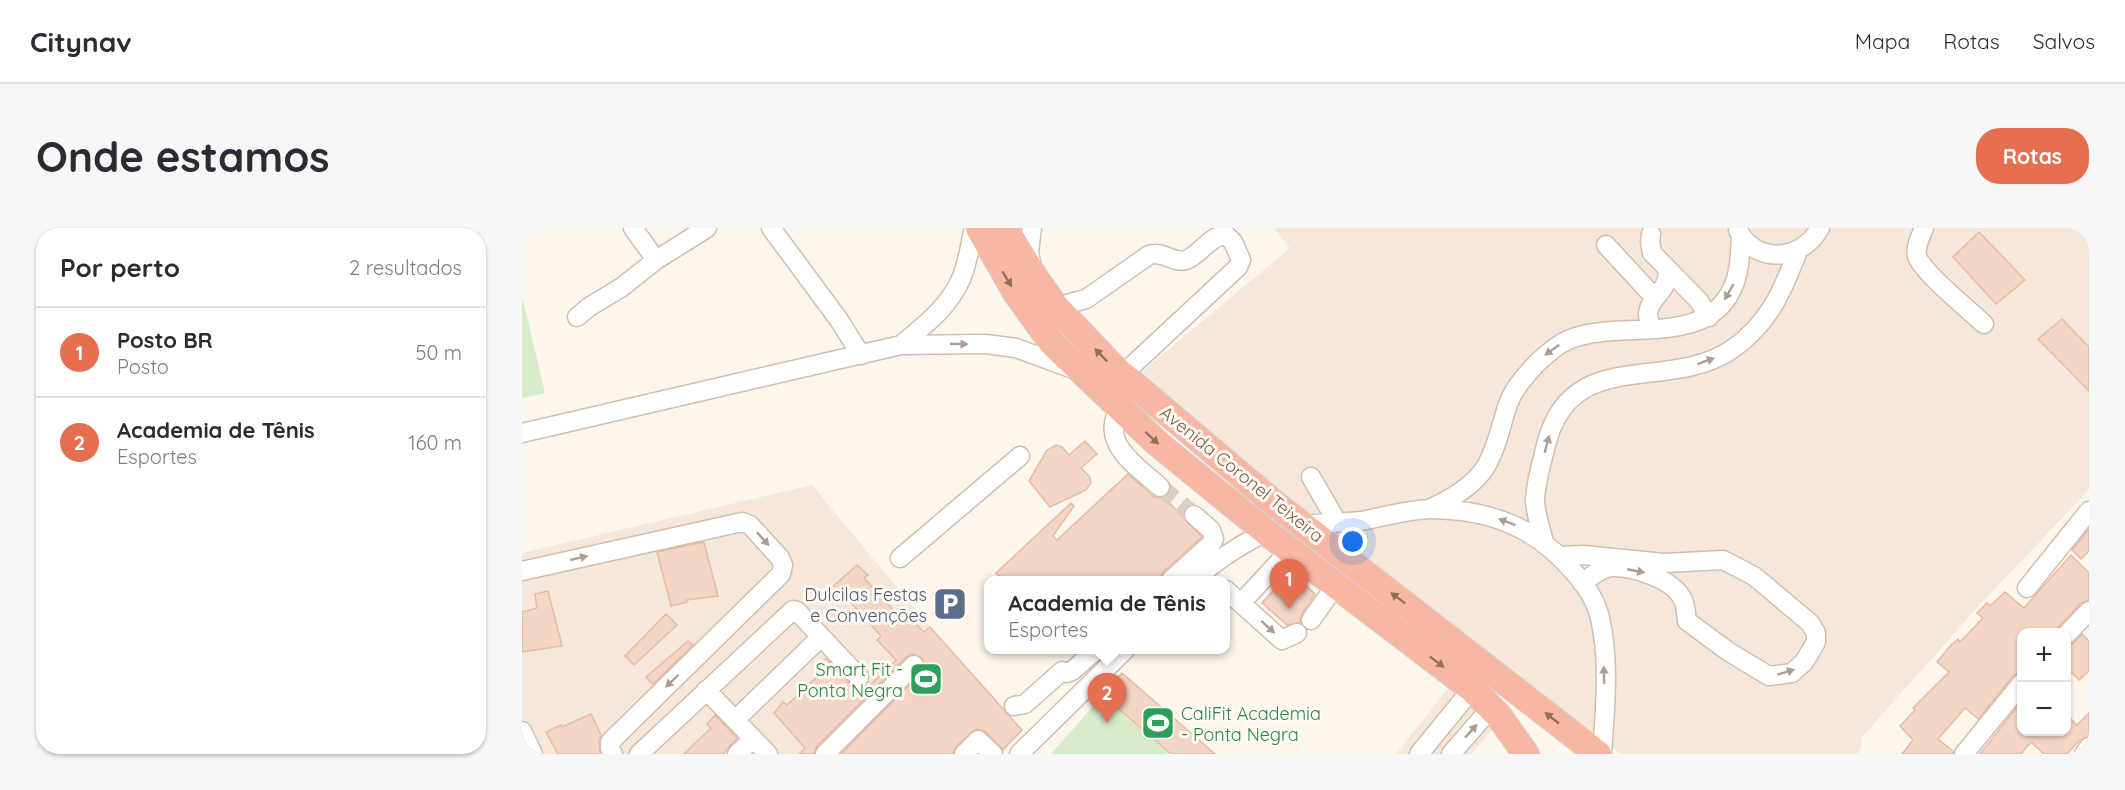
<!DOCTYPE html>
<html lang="pt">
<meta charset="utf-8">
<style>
:root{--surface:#fff;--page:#f7f7f7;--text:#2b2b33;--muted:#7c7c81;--line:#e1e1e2;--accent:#e76f51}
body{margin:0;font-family:Quicksand,sans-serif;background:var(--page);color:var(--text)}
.controls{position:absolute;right:18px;bottom:18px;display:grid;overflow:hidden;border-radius:12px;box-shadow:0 2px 4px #0004}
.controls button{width:54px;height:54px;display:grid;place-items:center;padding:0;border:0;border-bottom:2px solid var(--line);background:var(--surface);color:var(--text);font:30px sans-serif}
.you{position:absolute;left:831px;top:314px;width:21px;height:21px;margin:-15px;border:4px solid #fff;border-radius:50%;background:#1a73e8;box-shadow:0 0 0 9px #1a73e833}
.badge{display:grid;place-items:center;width:39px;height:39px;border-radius:50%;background:var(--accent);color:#fff;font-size:20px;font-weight:700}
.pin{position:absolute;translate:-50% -50px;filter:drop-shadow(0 2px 3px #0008)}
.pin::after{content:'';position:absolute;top:32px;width:21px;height:18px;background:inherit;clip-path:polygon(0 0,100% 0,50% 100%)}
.popup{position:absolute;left:462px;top:348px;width:246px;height:78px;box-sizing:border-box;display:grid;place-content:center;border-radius:12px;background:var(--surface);filter:drop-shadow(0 2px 4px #0005);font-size:20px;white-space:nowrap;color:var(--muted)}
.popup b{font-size:22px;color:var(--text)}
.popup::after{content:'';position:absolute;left:50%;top:100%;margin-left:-12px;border:12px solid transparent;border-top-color:var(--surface)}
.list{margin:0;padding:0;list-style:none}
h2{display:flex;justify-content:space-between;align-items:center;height:78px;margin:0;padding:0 24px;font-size:26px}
h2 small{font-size:20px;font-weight:400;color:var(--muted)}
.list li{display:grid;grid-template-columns:39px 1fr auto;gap:18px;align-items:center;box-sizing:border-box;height:90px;padding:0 24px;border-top:2px solid var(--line)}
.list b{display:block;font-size:22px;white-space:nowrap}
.list p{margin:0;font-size:20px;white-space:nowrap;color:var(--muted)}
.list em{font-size:20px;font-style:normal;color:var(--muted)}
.map{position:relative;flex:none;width:1567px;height:526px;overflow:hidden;border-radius:24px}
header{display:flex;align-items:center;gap:36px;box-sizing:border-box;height:84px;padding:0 30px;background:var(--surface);border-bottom:2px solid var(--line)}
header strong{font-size:28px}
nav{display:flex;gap:33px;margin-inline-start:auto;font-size:21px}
.intro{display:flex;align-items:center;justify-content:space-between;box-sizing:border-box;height:144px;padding:0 36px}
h1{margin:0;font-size:42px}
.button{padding:15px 27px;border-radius:24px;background:var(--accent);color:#fff;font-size:21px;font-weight:700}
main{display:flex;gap:36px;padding:0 36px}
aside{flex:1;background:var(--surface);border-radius:24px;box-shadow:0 2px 4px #0004}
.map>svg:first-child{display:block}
.residential{fill:#f5e8da}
.green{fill:#d8ecc9}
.building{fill:#f3d5c3;stroke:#e6bba3;stroke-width:1.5}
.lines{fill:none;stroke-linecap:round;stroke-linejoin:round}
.minor-tunnel{stroke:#dcd0c4;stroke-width:18;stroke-dasharray:18 9;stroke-linecap:butt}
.minor-casing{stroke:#d1beb0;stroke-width:21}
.highway-casing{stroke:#dad1cd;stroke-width:28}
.minor{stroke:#fff;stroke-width:18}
.highway{stroke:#f7b7a3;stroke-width:26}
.oneway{fill:#936e5e}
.oneway2{fill:#af9d94}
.labels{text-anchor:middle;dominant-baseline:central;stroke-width:6;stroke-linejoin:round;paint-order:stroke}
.street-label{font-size:18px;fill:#7a5c4d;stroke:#fffaf3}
.service-label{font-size:18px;fill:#4e5e75;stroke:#fffaf3;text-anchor:end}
.leisure-label{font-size:18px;fill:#27864d;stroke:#fffaf3;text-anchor:end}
</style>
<header>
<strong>Citynav</strong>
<nav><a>Mapa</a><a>Rotas</a><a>Salvos</a></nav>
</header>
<div class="intro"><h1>Onde estamos</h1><a class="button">Rotas</a></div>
<main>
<aside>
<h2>Por perto<small>2 resultados</small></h2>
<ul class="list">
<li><span class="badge">1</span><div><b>Posto BR</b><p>Posto</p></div><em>50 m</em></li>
<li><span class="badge">2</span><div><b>Academia de Tênis</b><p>Esportes</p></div><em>160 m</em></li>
</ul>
</aside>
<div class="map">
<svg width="1567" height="526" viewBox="0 0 1567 526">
<rect width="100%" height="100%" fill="#fdf6ec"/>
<!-- residential -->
<path class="residential" d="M752,0H1567V262L1462,372L1340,509L1339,521L1335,526H1099L793,292L616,147L768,20Z
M290,257L408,399L277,526H0V325Z
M931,454L975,495L950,526H874Z"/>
<!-- green -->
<path class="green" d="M0,68L23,165L0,170Z
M581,467L646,524L644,526H529Z"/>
<!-- building -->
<path class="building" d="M1457,4L1503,52L1474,76L1431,29Z
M1540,91L1567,119V163L1516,111Z
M563,213L575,226L559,240L568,249L569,255L564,262L528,279L507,253L525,222L534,217L540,219L547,227Z
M606,246L631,268L636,270L642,269L680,309L641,344L638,352H481L474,345L549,275L552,278L531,308L535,312Z
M1567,301V323L1559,331L1550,322Z
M182,314L196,368L164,372L165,374L149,378L135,324Z
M1549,327L1567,345V372L1559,375L1531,405H1500V444L1491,448L1456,491L1443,480L1416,511L1431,523V526H1380L1391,512L1378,498L1393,482L1391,480L1427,444L1415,434L1429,417L1436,411L1438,414L1461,390L1455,385L1465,375L1468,378L1483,364L1502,380Z
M335,337L346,347L342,350L377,388L382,384L402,404L408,399L500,502L481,522L464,504L454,501L434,518L431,526H319L400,444L403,439L400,430L390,426L384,429L295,518L292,526H277L283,520L252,485L261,474L265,477L302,442L297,438L304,430L329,457L334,460L343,458L345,460L374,432L355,412L359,408L323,368L317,373L307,362Z
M768,344L793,366L780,386L778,395L765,397L740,375Z
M26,363L40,418L0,424V384L15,380L13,366Z
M144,386L155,397L112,437L103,428Z
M1560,406L1567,413V443L1557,452L1545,440V418L1552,415Z
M166,413L171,417L131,456L124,449Z
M600,445L693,526H649L581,467Z
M1495,479L1500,483V504H1545V487L1555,497L1567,485V508L1558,512L1545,526H1522L1509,514L1499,526H1458Z
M69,486L79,507L77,514L78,526H36L24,504L39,497L40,499Z
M193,487L215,510L201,526H162L189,500L185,496Z"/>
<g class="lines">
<!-- minor-tunnel -->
<path class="minor-tunnel" d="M638,259L672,287"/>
<defs>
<path id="minor" d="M111,0L134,32L185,0
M249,0L317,92L339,127
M510,0L507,24L510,40
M1402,0C1399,8 1393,18 1395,28C1399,43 1448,83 1462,96
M1216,2C1234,37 1280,33 1298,0
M1129,6L1128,14L1130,25L1177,73L1187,89
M1084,17L1133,70
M534,79L564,71L627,27C641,22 651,36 664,32C678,27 689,6 704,7L711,14L719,32L716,39L600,147
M55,89L67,79L100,59L134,32
M1129,100C1128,96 1126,90 1126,85C1128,68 1146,65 1146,42
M379,117C403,97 426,80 439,51C446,35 448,16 452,0
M598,180C576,215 616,239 638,259
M0,205L379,117L464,116L494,120L551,141
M789,249L815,294
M909,280C929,271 950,259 963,240C975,220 979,197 986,176C992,160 1004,147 1015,135C1024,127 1033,118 1044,113C1094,89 1182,122 1210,61C1218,45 1218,26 1219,8
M780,297C799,295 819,295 839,293C862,289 887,281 910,281C969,282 1013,299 1051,343C1063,356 1074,373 1078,390C1088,433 1083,482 1080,526
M1022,314C1019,302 1014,287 1013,274C1013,255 1020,235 1024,217C1049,117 1144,165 1209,122C1247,96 1260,64 1276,23
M1038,328L1061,327L1142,335L1201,332L1232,348L1288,395L1294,405V414L1282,434L1270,445L1247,448L1207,424L1165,393C1164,386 1164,376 1160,370C1150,351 1110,338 1089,339C1079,340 1068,349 1060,355
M378,330L498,228
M0,343L220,294L228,297L258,330L261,337L259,346L88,514V520L91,526
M649,352L689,316L692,311L689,302L672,287
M673,352C694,332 718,317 744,304
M1505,360L1567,283
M704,362L760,412L775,405
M719,375L768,322
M789,392L814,357
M1544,407L1567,383
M184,462L246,526
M492,478L503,476L540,443L545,445L550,443L574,422
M213,492L299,409
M0,503L11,526
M117,526L271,382L275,383L337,449
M215,526L231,511
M303,526L392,437
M442,526L456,512L471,526
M497,526L603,422
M897,526L950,461
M929,526L969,480
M1442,526L1500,455
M1562,526L1567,519"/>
<path id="highway" d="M457,0L494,65L530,115L635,215L744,304L950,461L976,487L1004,526
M483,0L512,48L534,79L590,138L752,275L1076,526"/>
</defs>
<!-- minor casing -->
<use href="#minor" class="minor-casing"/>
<!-- highway casing -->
<use href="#highway" class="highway-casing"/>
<!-- minor -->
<use href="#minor" class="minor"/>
<!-- highway -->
<use href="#highway" class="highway"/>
</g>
<!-- one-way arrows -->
<defs><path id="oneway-solid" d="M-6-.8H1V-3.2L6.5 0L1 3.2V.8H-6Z" transform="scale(1.5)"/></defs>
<g class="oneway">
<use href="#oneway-solid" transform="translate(485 51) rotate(59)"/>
<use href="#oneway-solid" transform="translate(579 127) rotate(-134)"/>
<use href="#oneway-solid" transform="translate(630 210) rotate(43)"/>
<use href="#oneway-solid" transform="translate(876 370) rotate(-143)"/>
<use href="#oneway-solid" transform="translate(915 434) rotate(37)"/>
<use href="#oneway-solid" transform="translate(1030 490) rotate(-142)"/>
</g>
<g class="oneway2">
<use href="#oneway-solid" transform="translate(1207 64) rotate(120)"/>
<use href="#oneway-solid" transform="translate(437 116) rotate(1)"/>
<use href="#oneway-solid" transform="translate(1030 122) rotate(144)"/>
<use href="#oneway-solid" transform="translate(1184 133) rotate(-20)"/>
<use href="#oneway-solid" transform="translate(1025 216) rotate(-75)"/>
<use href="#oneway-solid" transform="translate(985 294) rotate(-159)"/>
<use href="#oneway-solid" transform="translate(241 311) rotate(48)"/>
<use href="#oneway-solid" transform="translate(57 330) rotate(-13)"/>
<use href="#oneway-solid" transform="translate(1114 343) rotate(11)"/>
<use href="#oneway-solid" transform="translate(746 399) rotate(42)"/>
<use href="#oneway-solid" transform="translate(1264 444) rotate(-17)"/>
<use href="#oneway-solid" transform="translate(1082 447) rotate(-91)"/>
<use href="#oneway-solid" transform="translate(150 453) rotate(136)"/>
<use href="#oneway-solid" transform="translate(949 503) rotate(-49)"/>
</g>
<!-- icons -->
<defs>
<symbol id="parking-square" viewBox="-11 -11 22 22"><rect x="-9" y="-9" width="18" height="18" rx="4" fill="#5c6f8a" stroke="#fffaf3"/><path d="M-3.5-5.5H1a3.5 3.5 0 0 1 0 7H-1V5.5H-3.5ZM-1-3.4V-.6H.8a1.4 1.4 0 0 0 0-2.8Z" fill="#fff"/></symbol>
<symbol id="stadium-square" viewBox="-11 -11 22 22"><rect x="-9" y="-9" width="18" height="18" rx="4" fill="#2e9e5b" stroke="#fffaf3"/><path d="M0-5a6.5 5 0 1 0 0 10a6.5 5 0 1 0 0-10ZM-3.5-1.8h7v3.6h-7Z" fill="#fff"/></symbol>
</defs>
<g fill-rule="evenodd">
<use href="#parking-square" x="409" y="357" width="38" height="38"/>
<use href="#stadium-square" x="385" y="432" width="38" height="38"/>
<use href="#stadium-square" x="617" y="476" width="38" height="38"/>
</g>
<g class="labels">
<!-- street labels -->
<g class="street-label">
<text transform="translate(720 246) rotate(39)">Avenida Coronel Teixeira</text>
</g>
<!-- service labels -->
<g class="service-label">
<text x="405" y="366">Dulcilas Festas<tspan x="405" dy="21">e Convenções</tspan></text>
</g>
<!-- leisure labels -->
<g class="leisure-label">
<text x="381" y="441">Smart Fit -<tspan x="381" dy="21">Ponta Negra</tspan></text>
<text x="659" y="485" text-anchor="start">CaliFit Academia<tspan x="659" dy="21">- Ponta Negra</tspan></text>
</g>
</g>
</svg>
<div class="controls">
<button>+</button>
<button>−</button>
</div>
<div class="you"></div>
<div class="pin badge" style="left:767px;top:381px">1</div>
<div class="pin badge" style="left:585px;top:495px">2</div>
<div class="popup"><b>Academia de Tênis</b>Esportes</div>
</div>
</main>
